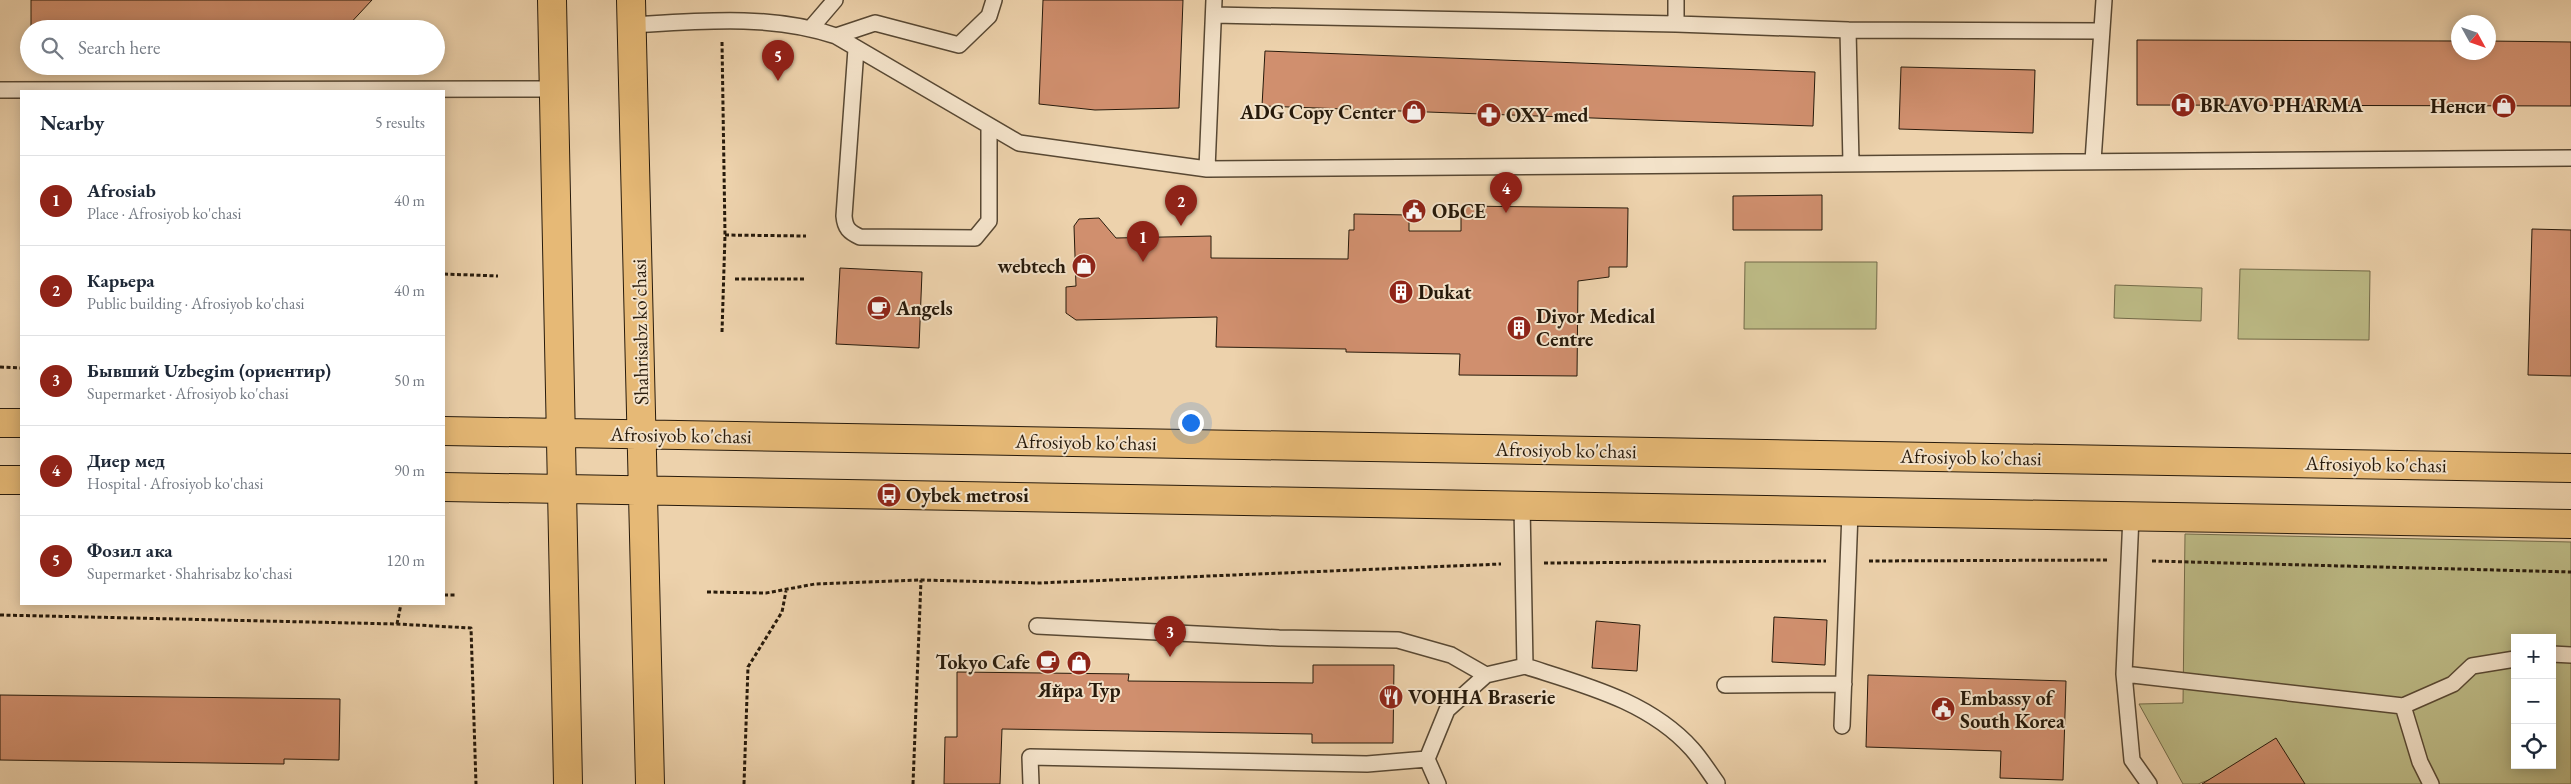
<!DOCTYPE html>
<meta charset="utf-8">
<style>
:root{--surface:#fff;--page:#f6f6f7;--text:#1f2937;--muted:#747a83;--line:#e0e1e3;--accent:#8f2418}
body{margin:0;font-family:"EB Garamond",serif;background:var(--page);color:var(--text)}
.controls{position:absolute;right:15px;bottom:15px;display:grid;overflow:hidden;border-radius:0px;box-shadow:0 2px 12px #0003}
.controls button{width:45px;height:45px;display:grid;place-items:center;padding:0;border:0;border-bottom:1px solid var(--line);background:var(--surface);color:var(--text);font:25px sans-serif}
.compass{position:absolute;left:2451px;top:15px;width:45px;height:45px;border-radius:50%;background:var(--surface);box-shadow:0 2px 12px #0003;rotate:130deg}
.you{position:absolute;left:1190px;top:422px;width:18px;height:18px;margin:-12px;border:4px solid #fff;border-radius:50%;background:#1a73e8;box-shadow:0 0 0 8px #1a73e833}
.badge{display:grid;place-items:center;width:32px;height:32px;border-radius:50%;background:var(--accent);color:#fff;font-size:16px;font-weight:700}
.pin{position:absolute;translate:-50% -41px;filter:drop-shadow(0 1px 2px #0008)}
.pin::after{content:'';position:absolute;top:26px;width:18px;height:15px;background:inherit;clip-path:polygon(0 0,100% 0,50% 100%)}
.list{margin:0;padding:0;list-style:none}
h2{display:flex;justify-content:space-between;align-items:center;height:65px;margin:0;padding:0 20px;font-size:21px}
h2 small{font-size:16px;font-weight:400;color:var(--muted)}
.list li{display:grid;grid-template-columns:32px 1fr auto;gap:15px;align-items:center;box-sizing:border-box;height:90px;padding:0 20px;border-top:1px solid var(--line)}
.list b{display:block;font-size:19px;white-space:nowrap}
.list p{margin:0;font-size:16px;white-space:nowrap;color:var(--muted)}
.list em{font-size:16px;font-style:normal;color:var(--muted)}
.icon{flex:none;width:28px;height:28px;fill:none;stroke:currentColor;stroke-width:2;stroke-linecap:round;stroke-linejoin:round}
.map{position:relative;flex:none;width:2571px;height:784px;overflow:hidden}
.search{position:absolute;background:var(--surface);box-shadow:0 2px 12px #0003;left:20px;top:20px;width:425px;height:55px;display:flex;align-items:center;gap:12px;box-sizing:border-box;padding:0 18px;border-radius:28px;color:var(--muted);font-size:19px}
.panel{position:absolute;background:var(--surface);box-shadow:0 2px 12px #0003;left:20px;top:90px;width:425px;height:515px;border-radius:0px}
.map>svg:first-child{display:block}
.green{fill:#bdbb86;stroke:#726a48;fill-rule:evenodd}
.building{fill:#d08f6e;stroke:#271a0b}
.lines{fill:none;stroke-linecap:round;stroke-linejoin:round}
.lane-casing{stroke:#584833;stroke-width:18}
.primary-casing{stroke:#271a0b;stroke-width:30}
.path{stroke:#271a0b;stroke-width:3;stroke-dasharray:4 2.5;stroke-linecap:butt}
.lane{stroke:#f3e2c9;stroke-width:15}
.primary{stroke:#e6b976;stroke-width:28}
.labels{text-anchor:middle;dominant-baseline:central;stroke-width:4;stroke-linejoin:round;paint-order:stroke}
.poi-label{font-size:20px;font-weight:bold;fill:#271a0b;stroke:#f3e2c9;text-anchor:start}
.street-label{font-size:20px;fill:#271a0b;stroke:#f3e2c9}
</style>
<div class="map">
<svg width="2571" height="784" viewBox="0 0 2571 784">
<rect width="100%" height="100%" fill="#edd2ac"/>
<filter id="stains"><feTurbulence type="fractalNoise" baseFrequency=".004" numOctaves="4"/><feColorMatrix values="0 0 0 0 .2 0 0 0 0 .09 0 0 0 0 .02 0 0 0 .5 -.17"/></filter>
<radialGradient id="worn" r=".72"><stop offset=".6" stop-color="#630" stop-opacity="0"/><stop offset="1" stop-color="#630" stop-opacity=".3"/></radialGradient>
<!-- green -->
<path class="green" d="M1745,262H1877L1876,329H1744Z
M2240,269L2370,271L2369,340L2238,339Z
M2115,285L2202,288L2201,321L2114,318Z
M2185,534L2571,542V784H2305L2211,779L2198,784H2183L2139,704L2183,703ZM2515,638H2552V765H2515Z"/>
<!-- building -->
<path class="building" d="M31,0H372L345,29H31Z
M1043,0H1183L1179,108L1095,110L1039,104Z
M2137,40L2458,41V52H2488V41L2571,42V106L2137,105Z
M1265,51L1815,72L1813,126L1262,106Z
M1901,67L2035,70L2033,133L1899,129Z
M1822,195V230H1733V196Z
M1461,206L1628,208L1627,267H1609V277L1578,281L1577,376L1459,375L1460,354L1346,352V349L1216,347L1217,317L1076,320L1066,313V287L1076,286L1074,226L1079,219L1099,218L1116,238L1211,236V258L1348,259L1349,230H1354V214L1409,215V231H1461Z
M2532,229L2571,230V376L2528,375Z
M840,268L922,272L919,348L836,344Z
M1774,617L1827,620L1825,665L1772,662Z
M1596,621L1640,625L1637,671L1592,668Z
M1313,665H1394L1393,743H1312V734L1002,729L1000,784H944L945,737H957V672L1129,674L1128,681L1313,683Z
M1868,675L2066,681L2063,780L2000,778L2001,751L1866,747Z
M0,695L340,699L339,760L284,759V764L0,760Z
M2276,738L2305,784H2202Z"/>
<g class="lines">
<defs>
<path id="lane" d="M1214,15L1676,24L1848,30L1851,163
M1676,24V0
M632,25C699,21 772,14 836,36L1019,143L1207,169L2571,158
M811,28L835,0
M1848,30L2101,31
M836,36L875,23L959,45L989,16L994,0
M856,49L844,216C845,228 849,232 860,237L975,238L989,221V126
M0,90L554,89
M2093,161L2104,0
M1207,169L1214,0
M2131,516L2124,674L2132,760L2149,784
M1037,626L1279,638L1398,640L1451,655L1486,675
M2552,654L2571,655
M1525,666C1584,685 1649,701 1692,749C1701,759 1709,772 1717,783
M2124,674L2403,706L2453,684L2472,666L2515,659
M1725,685L1844,684
M2403,706L2420,762L2431,784
M1842,726L1850,512
M1031,784L1030,757L1367,764L1427,759
M1438,784L1427,759L1447,710L1486,675L1525,666L1522,506"/>
<path id="primary" d="M552,0L568,784
M631,0L650,784
M0,423H21
M444,431L2571,468
M0,480H21
M444,487L2571,524"/>
</defs>
<!-- lane casing -->
<use href="#lane" class="lane-casing"/>
<!-- primary casing -->
<use href="#primary" class="primary-casing"/>
<!-- path -->
<path class="path" d="M722,42L725,235L722,332
M725,235L806,236
M444,274L498,276
M735,279H805
M0,367L21,368
M1869,561L2108,560
M2152,561L2571,572
M1544,563L1826,561
M707,592L766,593L815,584L921,580L1039,583L1501,564
M444,595H457
M0,615L397,624L471,628L476,784
M397,624L401,604
M744,784L748,667L782,612L786,591
M913,784L921,580"/>
<!-- lane -->
<use href="#lane" class="lane"/>
<!-- primary -->
<use href="#primary" class="primary"/>
</g>
<!-- icons -->
<defs>
<symbol id="hospital-disc" viewBox="-11 -11 22 22"><circle r="9.5" fill="#8f2418" stroke="#f3e2c9"/><path d="M-5-5h3v3.5h4V-5h3V5h-3V1.5h-4V5h-3Z" fill="#fff"/></symbol>
<symbol id="shop-disc" viewBox="-11 -11 22 22"><circle r="9.5" fill="#8f2418" stroke="#f3e2c9"/><path d="M-5-2.5h2.3a2.7 3.5 0 0 1 5.4 0H5L5.5 6h-11ZM-1.5-2.5h3a1.5 2.3 0 0 0-3 0Z" fill="#fff"/></symbol>
<symbol id="pharmacy-disc" viewBox="-11 -11 22 22"><circle r="9.5" fill="#8f2418" stroke="#f3e2c9"/><path d="M-2-6h4v4h4v4h-4v4h-4v-4h-4v-4h4Z" fill="#fff"/></symbol>
<symbol id="civic-disc" viewBox="-11 -11 22 22"><circle r="9.5" fill="#8f2418" stroke="#f3e2c9"/><path d="M-.6-6.5H3V-4.5H.6V-3L4-1V1h2V6H-6V1h2V-1L-.6-3ZM-1.2 2.5V6h2.4V2.5Z" fill="#fff"/></symbol>
<symbol id="building-disc" viewBox="-11 -11 22 22"><circle r="9.5" fill="#8f2418" stroke="#f3e2c9"/><path d="M-4-6H4V6H1V3H-1V6H-4ZM-2.5-4.3h1.7v1.8h-1.7ZM.8-4.3h1.7v1.8H.8ZM-2.5-1h1.7V.8h-1.7ZM.8-1h1.7V.8H.8Z" fill="#fff"/></symbol>
<symbol id="cafe-disc" viewBox="-11 -11 22 22"><circle r="9.5" fill="#8f2418" stroke="#f3e2c9"/><path d="M-5.5-4.5H6V0H3Q3 3.5 0 3.5H-2.5Q-5.5 3.5-5.5 0ZM3-3.2v2h1.7v-2ZM-6 4.5H4V6H-6Z" fill="#fff"/></symbol>
<symbol id="bus-disc" viewBox="-11 -11 22 22"><circle r="9.5" fill="#8f2418" stroke="#f3e2c9"/><path d="M-5-6H5V4H4V6H2V4H-2V6H-4V4H-5ZM-3.5-4V0h7V-4ZM-3.5 1.2v1.5H-2V1.2ZM2 1.2v1.5H3.5V1.2Z" fill="#fff"/></symbol>
<symbol id="restaurant-disc" viewBox="-11 -11 22 22"><circle r="9.5" fill="#8f2418" stroke="#f3e2c9"/><path d="M-5-6h1v4h1v-4h1v4h1v-4h1v5L-1.5 .5V6h-2V.5L-5-1ZM5-6V6H3V1.5H1.5Q1.5-4 5-6Z" fill="#fff"/></symbol>
</defs>
<g fill-rule="evenodd">
<use href="#hospital-disc" x="2169" y="91" width="28" height="28"/>
<use href="#shop-disc" x="2490" y="92" width="28" height="28"/>
<use href="#shop-disc" x="1400" y="98" width="28" height="28"/>
<use href="#pharmacy-disc" x="1475" y="101" width="28" height="28"/>
<use href="#civic-disc" x="1400" y="197" width="28" height="28"/>
<use href="#shop-disc" x="1070" y="252" width="28" height="28"/>
<use href="#building-disc" x="1387" y="278" width="28" height="28"/>
<use href="#cafe-disc" x="865" y="294" width="28" height="28"/>
<use href="#building-disc" x="1505" y="314" width="28" height="28"/>
<use href="#bus-disc" x="875" y="481" width="28" height="28"/>
<use href="#cafe-disc" x="1034" y="648" width="28" height="28"/>
<use href="#shop-disc" x="1065" y="649" width="28" height="28"/>
<use href="#restaurant-disc" x="1377" y="683" width="28" height="28"/>
<use href="#civic-disc" x="1929" y="695" width="28" height="28"/>
</g>
<g class="labels">
<!-- poi labels -->
<g class="poi-label">
<text x="2200" y="105">BRAVO PHARMA</text>
<text x="2486" y="106" text-anchor="end">Ненси</text>
<text x="1396" y="112" text-anchor="end">ADG Copy Center</text>
<text x="1506" y="115">OXY med</text>
<text x="1432" y="211">ОБСЕ</text>
<text x="1066" y="266" text-anchor="end">webtech</text>
<text x="1418" y="292">Dukat</text>
<text x="896" y="308">Angels</text>
<text x="1536" y="316">Diyor Medical<tspan x="1536" dy="23">Centre</tspan></text>
<text x="906" y="495">Oybek metrosi</text>
<text x="1030" y="662" text-anchor="end">Tokyo Cafe</text>
<text x="1079" y="690" text-anchor="middle">Яйра Тур</text>
<text x="1408" y="697">VOHHA Braserie</text>
<text x="1960" y="698">Embassy of<tspan x="1960" dy="23">South Korea</tspan></text>
</g>
<!-- street labels -->
<g class="street-label">
<text transform="translate(640 332) rotate(-91)">Shahrisabz ko'chasi</text>
<text transform="translate(681 435) rotate(1)">Afrosiyob ko'chasi</text>
<text transform="translate(1086 442) rotate(1)">Afrosiyob ko'chasi</text>
<text transform="translate(1566 450) rotate(1)">Afrosiyob ko'chasi</text>
<text transform="translate(1971 457) rotate(1)">Afrosiyob ko'chasi</text>
<text transform="translate(2376 464) rotate(1)">Afrosiyob ko'chasi</text>
</g>
</g>
<rect width="100%" height="100%" filter="url(#stains)"/>
<rect width="100%" height="100%" fill="url(#worn)"/>
</svg>
<div class="controls">
<button>+</button>
<button>−</button>
<button><svg class="icon" aria-label="locate" viewBox="0 0 24 24"><circle cx="12" cy="12" r="6"/><path d="M12 2v4M12 18v4M2 12h4M18 12h4"/></svg></button>
</div>
<svg class="compass" viewBox="-18 -18 36 36"><path d="M0-13l5 13h-10z" fill="#e53935"/><path d="M0 13l5-13h-10z" fill="#747a83"/></svg>
<div class="you"></div>
<div class="pin badge" style="left:1143px;top:262px">1</div>
<div class="pin badge" style="left:1181px;top:226px">2</div>
<div class="pin badge" style="left:1170px;top:657px">3</div>
<div class="pin badge" style="left:1506px;top:213px">4</div>
<div class="pin badge" style="left:778px;top:81px">5</div>
<div class="search"><svg class="icon" aria-label="search" viewBox="0 0 24 24"><circle cx="10" cy="10" r="6"/><path d="M15 15l6 6"/></svg>Search here</div>
<section class="panel">
<h2>Nearby<small>5 results</small></h2>
<ul class="list">
<li><span class="badge">1</span><div><b>Afrosiab</b><p>Place · Afrosiyob ko'chasi</p></div><em>40 m</em></li>
<li><span class="badge">2</span><div><b>Карьера</b><p>Public building · Afrosiyob ko'chasi</p></div><em>40 m</em></li>
<li><span class="badge">3</span><div><b>Бывший Uzbegim (ориентир)</b><p>Supermarket · Afrosiyob ko'chasi</p></div><em>50 m</em></li>
<li><span class="badge">4</span><div><b>Диер мед</b><p>Hospital · Afrosiyob ko'chasi</p></div><em>90 m</em></li>
<li><span class="badge">5</span><div><b>Фозил ака</b><p>Supermarket · Shahrisabz ko'chasi</p></div><em>120 m</em></li>
</ul>
</section>
</div>
